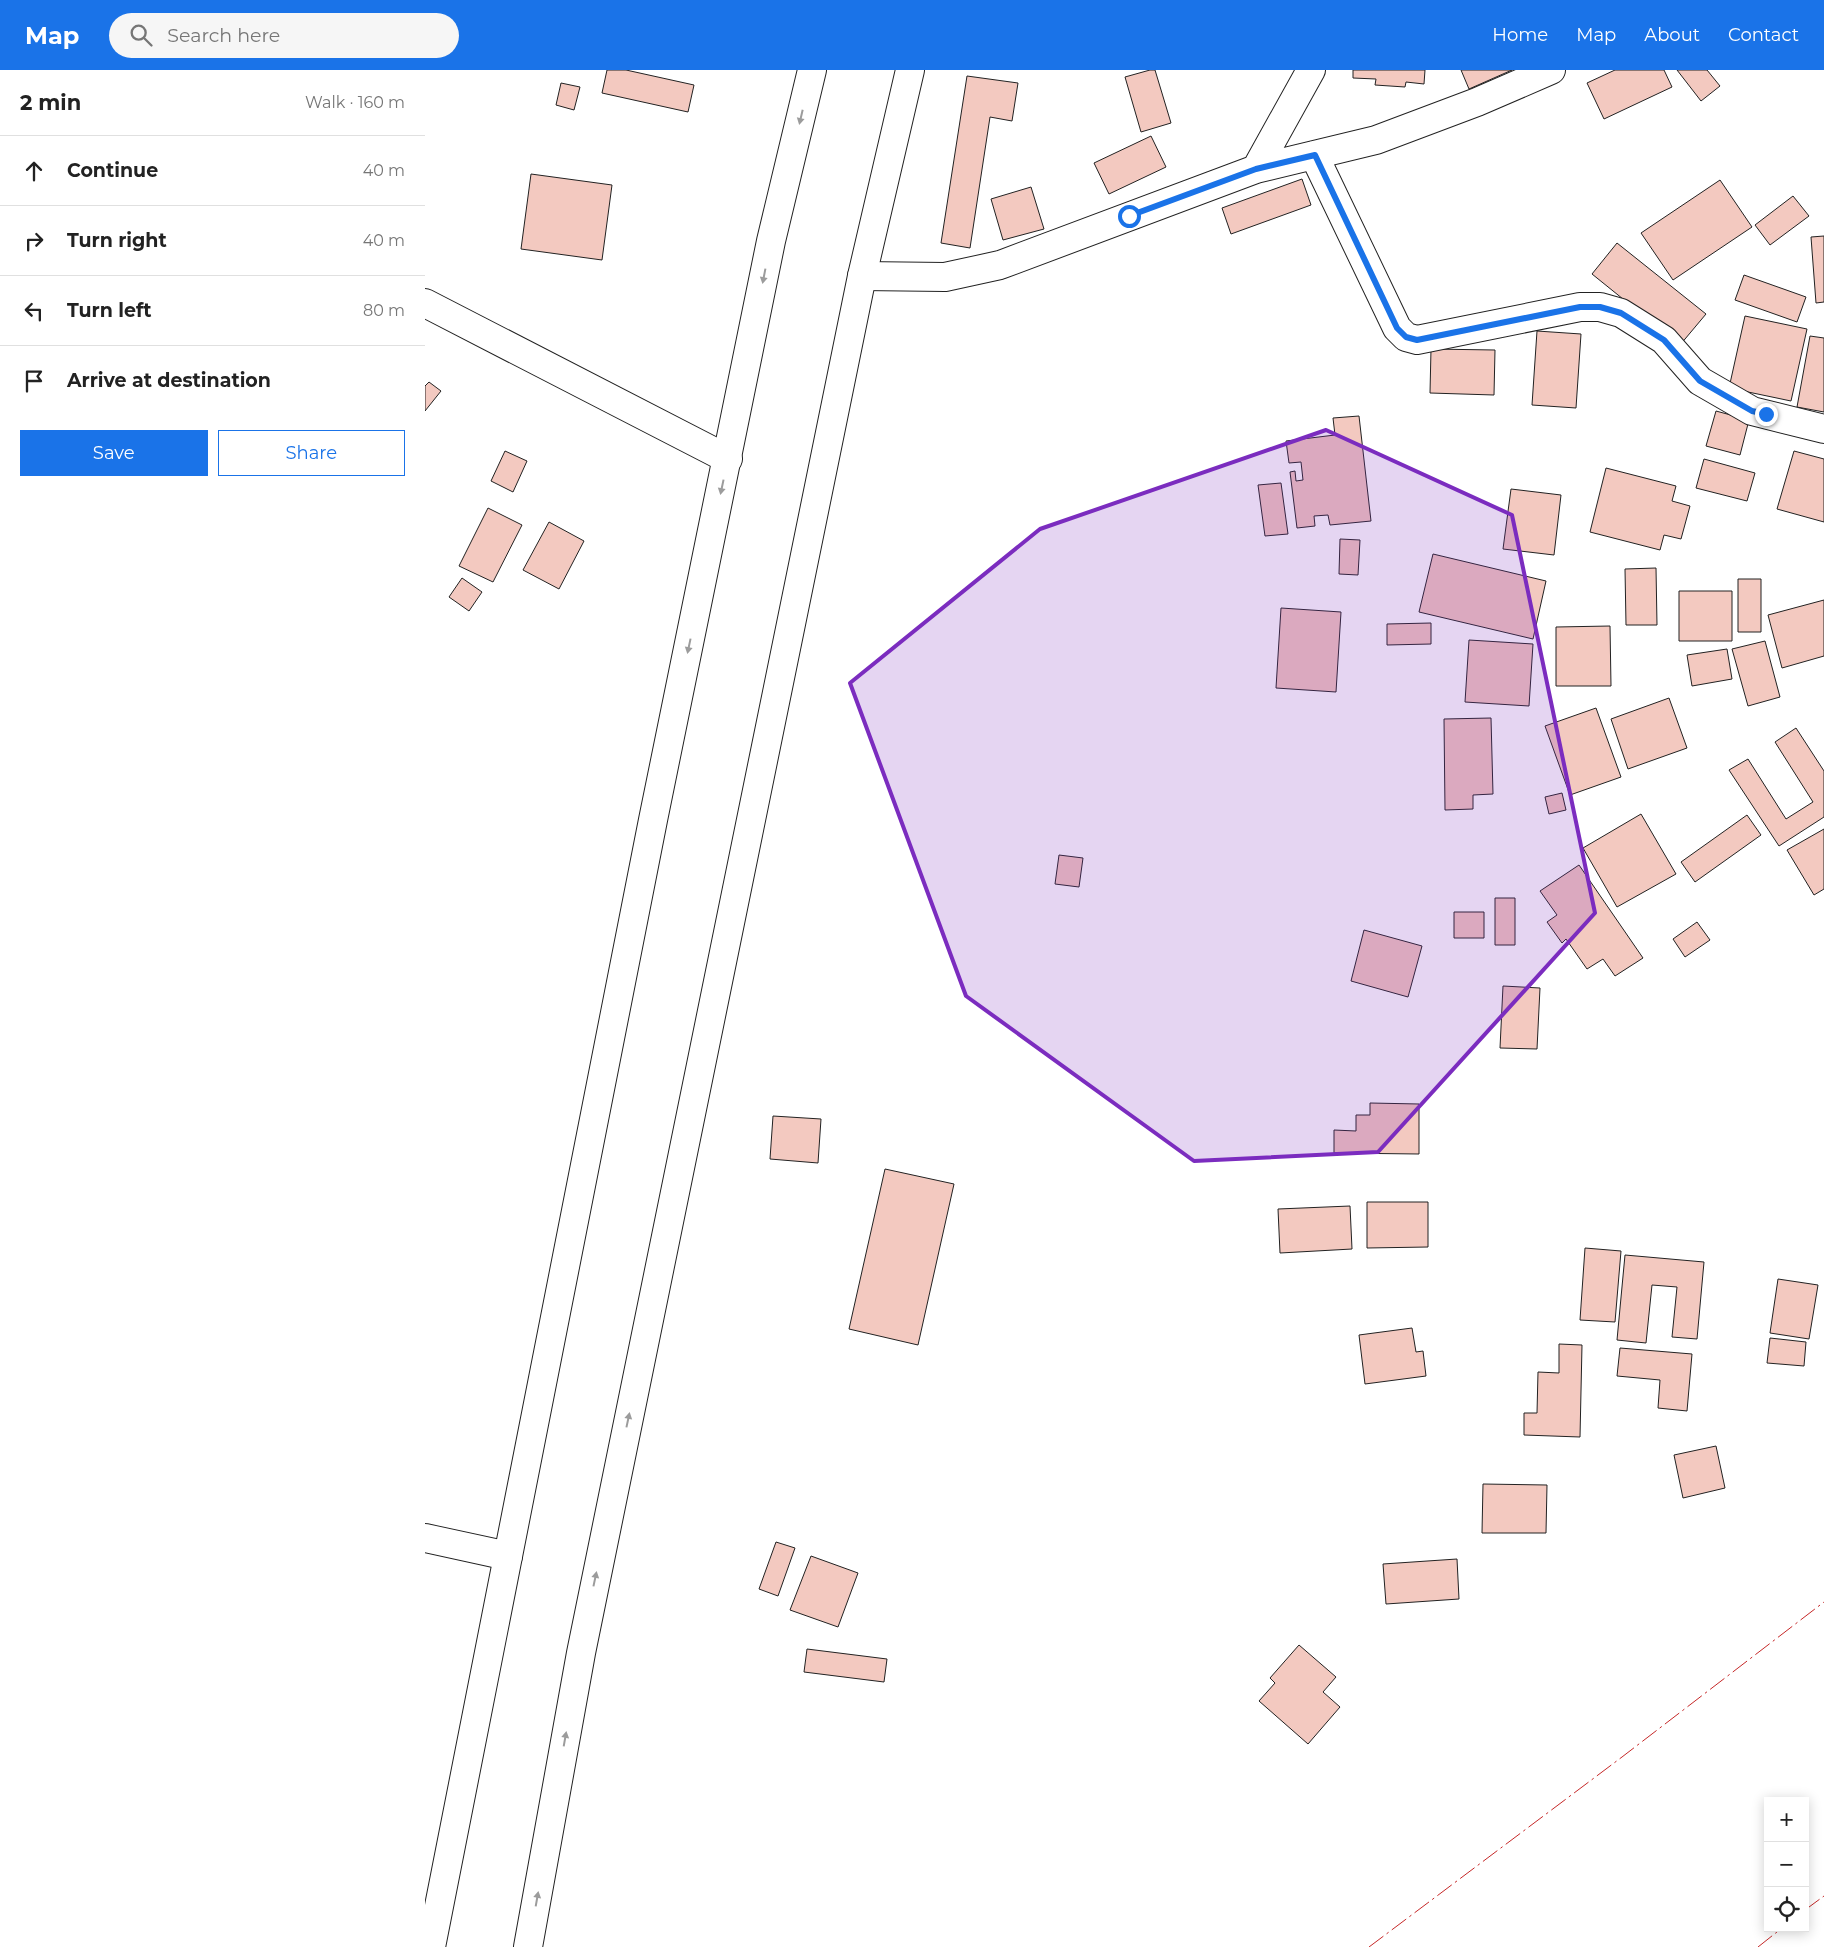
<!DOCTYPE html>
<meta charset="utf-8">
<style>
:root{--surface:#fff;--page:#f6f6f6;--text:#222;--muted:#767676;--line:#e0e0e0;--accent:#1a73e8}
body{margin:0;font-family:Montserrat,sans-serif;background:var(--page);color:var(--text)}
.controls{position:absolute;right:15px;bottom:15px;display:grid;overflow:hidden;border-radius:0px;box-shadow:0 2px 12px #0003}
.controls button{width:45px;height:45px;display:grid;place-items:center;padding:0;border:0;border-bottom:1px solid var(--line);background:var(--surface);color:var(--text);font:25px sans-serif}
.stop{position:absolute;width:15px;height:15px;margin:-11px;border:4px solid #1a73e8;border-radius:50%;background:#fff}
.stop.end{background:#1a73e8;border-color:#fff;box-shadow:0 1px 5px #0008}
.list{margin:0;padding:0;list-style:none}
h2{display:flex;justify-content:space-between;align-items:center;height:65px;margin:0;padding:0 20px;font-size:21px}
h2 small{font-size:16px;font-weight:400;color:var(--muted)}
.list li{display:grid;grid-template-columns:32px 1fr auto;gap:15px;align-items:center;box-sizing:border-box;height:70px;padding:0 20px;border-top:1px solid var(--line)}
.list b{display:block;font-size:19px;white-space:nowrap}
.list em{font-size:16px;font-style:normal;color:var(--muted)}
.actions{display:flex;gap:10px;padding:15px 20px}
.actions a{flex:1;padding:11px 0;border:1px solid var(--accent);border-radius:0px;text-align:center;font-size:18px;color:var(--accent)}
.actions .main{background:var(--accent);color:#fff}
.icon{flex:none;width:28px;height:28px;fill:none;stroke:currentColor;stroke-width:2;stroke-linecap:round;stroke-linejoin:round}
.map{position:relative;flex:none;width:1399px;height:1877px;overflow:hidden}
header{display:flex;align-items:center;gap:30px;box-sizing:border-box;height:70px;padding:0 25px;background:var(--accent);color:#fff}
header strong{font-size:24px}
nav{display:flex;gap:28px;margin-inline-start:auto;font-size:18px}
.search{width:350px;height:45px;background:var(--page);display:flex;align-items:center;gap:12px;box-sizing:border-box;padding:0 18px;border-radius:28px;color:var(--muted);font-size:19px}
main{display:flex}
aside{flex:1;background:var(--surface)}
.map>svg:first-child{display:block}
.building{fill:#f3c9c0;stroke:#222}
.lines{fill:none;stroke-linecap:round;stroke-linejoin:round}
.minor-casing{stroke:#222;stroke-width:30}
.trunk-casing{stroke:#222;stroke-width:30}
.minor{stroke:#fff;stroke-width:28}
.trunk{stroke:#fff;stroke-width:28}
.power{stroke:#c62828;stroke-width:1;stroke-dasharray:18 4 2.5 4;stroke-linecap:butt}
.oneway{fill:#9c9c9c}
.route{stroke:#1a73e8;stroke-width:6}
.marked{fill:#7b2cbf;fill-opacity:0.2;stroke:#7b2cbf;stroke-width:4;stroke-linejoin:round}
</style>
<header>
<strong>Map</strong>
<div class="search"><svg class="icon" aria-label="search" viewBox="0 0 24 24"><circle cx="10" cy="10" r="6"/><path d="M15 15l6 6"/></svg>Search here</div>
<nav><a>Home</a><a>Map</a><a>About</a><a>Contact</a></nav>
</header>
<main>
<aside>
<h2>2 min<small>Walk · 160 m</small></h2>
<ul class="list">
<li><svg class="icon" aria-label="ahead" viewBox="0 0 24 24"><path d="M12 20V5M6 11l6-6 6 6"/></svg><div><b>Continue</b></div><em>40 m</em></li>
<li><svg class="icon" aria-label="right" viewBox="0 0 24 24"><path d="M7 20v-9h11M14 6l5 5-5 5"/></svg><div><b>Turn right</b></div><em>40 m</em></li>
<li><svg class="icon" aria-label="left" viewBox="0 0 24 24"><path d="M17 20v-9H6M10 6l-5 5 5 5"/></svg><div><b>Turn left</b></div><em>80 m</em></li>
<li><svg class="icon" aria-label="arrive" viewBox="0 0 24 24"><path d="M6 21V4h12l-3 4 3 4H6"/></svg><div><b>Arrive at destination</b></div></li>
</ul>
<div class="actions"><a class="main">Save</a><a>Share</a></div>
</aside>
<div class="map">
<svg width="1399" height="1877" viewBox="0 0 1399 1877">
<rect width="100%" height="100%" fill="#fff"/>
<!-- building -->
<path class="building" d="M182,0H201L269,15L263,42L177,23Z
M725,0H730L746,53L716,62L700,7Z
M928,0H1000L999,14L981,12L980,17L950,15L951,9L928,8Z
M1036,0H1087L1044,19Z
M1190,0H1239L1247,17L1179,49L1162,13Z
M1252,0H1282L1295,16L1276,31Z
M542,6L593,13L587,51L565,47L545,178L516,173Z
M136,13L155,17L149,40L131,35Z
M726,66L741,97L684,124L669,93Z
M106,104L187,115L177,190L96,179Z
M877,109L886,135L806,164L797,138Z
M1295,110L1327,157L1248,210L1216,163Z
M606,117L619,159L578,170L566,129Z
M1368,126L1384,146L1345,175L1330,155Z
M1399,166V232L1391,233L1386,167Z
M1192,173L1281,244L1255,275L1167,204Z
M1319,205L1381,227L1372,252L1310,230Z
M1320,246L1382,259L1366,331L1304,318Z
M1112,261L1156,264L1151,338L1107,335Z
M1385,266L1399,268V342L1372,337Z
M1006,279L1070,280L1069,325L1005,323Z
M4,312L16,321L0,341V316Z
M1291,341L1324,350L1315,385L1281,376Z
M934,346L946,451L905,455L903,445L889,446L890,456L872,458L865,402L870,401L871,411L878,410L876,392L864,393L861,371L910,365L908,348Z
M80,381L102,391L88,422L66,411Z
M1369,381L1399,389V452L1352,439Z
M1279,389L1330,403L1322,431L1271,418Z
M1181,398L1251,416L1247,431L1265,436L1256,469L1239,465L1235,480L1165,462Z
M856,413L863,464L840,466L833,415Z
M1086,419L1136,425L1129,485L1078,479Z
M63,438L97,455L68,512L34,496Z
M124,452L159,471L134,519L98,500Z
M915,469L935,470L933,505L914,504Z
M1008,484L1121,511L1108,569L994,542Z
M1231,498L1232,555H1201L1200,499Z
M37,508L57,522L44,541L24,527Z
M1313,509H1336V562H1313Z
M1254,521H1307V571H1254Z
M1399,530V586L1357,598L1343,545Z
M856,538L916,542L911,622L851,618Z
M1006,553V574L962,575V554Z
M1185,556L1186,616H1131V557Z
M1044,570L1108,574L1104,636L1040,632Z
M1340,571L1355,627L1323,636L1307,579Z
M1302,579L1307,609L1267,616L1262,585Z
M1244,628L1262,678L1203,699L1186,649Z
M1171,638L1196,707L1145,725L1120,656Z
M1066,648L1068,724L1048,725V739L1020,740L1019,649Z
M1371,658L1399,701V747L1354,776L1304,700L1323,689L1361,749L1388,732L1350,672Z
M1137,723L1141,740L1124,744L1120,727Z
M1216,744L1251,804L1192,837L1158,778Z
M1322,745L1336,765L1270,812L1256,792Z
M1399,759V819L1389,825L1362,780Z
M634,785L658,788L654,817L630,814Z
M1154,795L1218,888L1190,906L1178,889L1162,899L1141,869L1137,873L1122,852L1132,845L1115,821Z
M1070,828H1090V875H1070Z
M1029,842H1059V868H1029Z
M1272,852L1285,870L1260,887L1248,869Z
M939,860L997,876L983,927L926,911Z
M1078,916L1115,918L1112,979L1075,978Z
M945,1033L994,1034V1084L909,1083V1060L931,1061V1045H945Z
M348,1046L396,1049L393,1093L345,1089Z
M460,1099L529,1114L493,1275L424,1259Z
M942,1132H1003V1177L942,1178Z
M925,1136L927,1179L855,1183L853,1139Z
M1160,1178L1196,1181L1190,1252L1155,1250Z
M1200,1185L1279,1192L1272,1269L1247,1267L1252,1217L1227,1215L1221,1273L1192,1270Z
M1353,1209L1393,1215L1384,1269L1345,1263Z
M987,1258L991,1282L998,1281L1001,1306L940,1314L934,1265Z
M1345,1268L1381,1272L1379,1296L1342,1293Z
M1134,1274L1157,1275L1155,1367L1099,1365V1343H1112L1113,1302L1134,1303Z
M1195,1278L1267,1284L1262,1341L1233,1338L1235,1310L1192,1306Z
M1291,1376L1300,1418L1258,1428L1249,1385Z
M1058,1414L1122,1415L1121,1463H1057Z
M351,1472L370,1478L353,1526L334,1519Z
M386,1486L433,1503L413,1557L365,1540Z
M1032,1489L1034,1529L961,1534L958,1494Z
M874,1575L911,1607L898,1622L915,1637L883,1674L834,1631L850,1613L845,1608Z
M382,1579L462,1589L459,1612L379,1602Z"/>
<g class="lines">
<defs>
<path id="minor" d="M889,85L972,258L981,267L992,270L1155,237H1175L1196,243L1239,270L1275,311L1327,341L1399,359
M831,99L886,0
M437,206L520,207L575,195L831,99L951,70L1052,32L1126,0
M0,233L303,389
M0,1468L83,1486"/>
<path id="trunk" d="M6,1877L228,750L346,171L387,0
M103,1877L156,1583L437,206L485,0"/>
</defs>
<!-- minor casing -->
<use href="#minor" class="minor-casing"/>
<!-- trunk casing -->
<use href="#trunk" class="trunk-casing"/>
<!-- minor -->
<use href="#minor" class="minor"/>
<!-- trunk -->
<use href="#trunk" class="trunk"/>
<!-- power -->
<path class="power" d="M1380,1840L1399,1826
M944,1877L1197,1687L1399,1532
M1333,1877L1357,1858"/>
</g>
<!-- one-way arrows -->
<defs><path id="oneway-solid" d="M-6-.8H1V-3.2L6.5 0L1 3.2V.8H-6Z" transform="scale(1.25)"/></defs>
<g class="oneway">
<use href="#oneway-solid" transform="translate(376 47) rotate(103)"/>
<use href="#oneway-solid" transform="translate(339 206) rotate(101)"/>
<use href="#oneway-solid" transform="translate(297 417) rotate(102)"/>
<use href="#oneway-solid" transform="translate(264 576) rotate(102)"/>
<use href="#oneway-solid" transform="translate(203 1350) rotate(-78)"/>
<use href="#oneway-solid" transform="translate(170 1509) rotate(-78)"/>
<use href="#oneway-solid" transform="translate(140 1669) rotate(-80)"/>
<use href="#oneway-solid" transform="translate(112 1829) rotate(-80)"/>
</g>
<g class="lines">
<!-- route -->
<path class="route" d="M704,146L831,99L890,85L972,258L981,267L992,270L1155,237H1175L1196,243L1239,270L1275,311L1327,341L1341,344"/>
</g>
<!-- marked area -->
<path class="marked" d="M901,360L1087,445L1170,843L953,1082L769,1091L541,926L425,613L615,459Z"/>
</svg>
<div class="controls">
<button>+</button>
<button>−</button>
<button><svg class="icon" aria-label="locate" viewBox="0 0 24 24"><circle cx="12" cy="12" r="6"/><path d="M12 2v4M12 18v4M2 12h4M18 12h4"/></svg></button>
</div>
<div class="stop" style="left:704px;top:146px"></div>
<div class="stop end" style="left:1341px;top:344px"></div>
</div>
</main>
